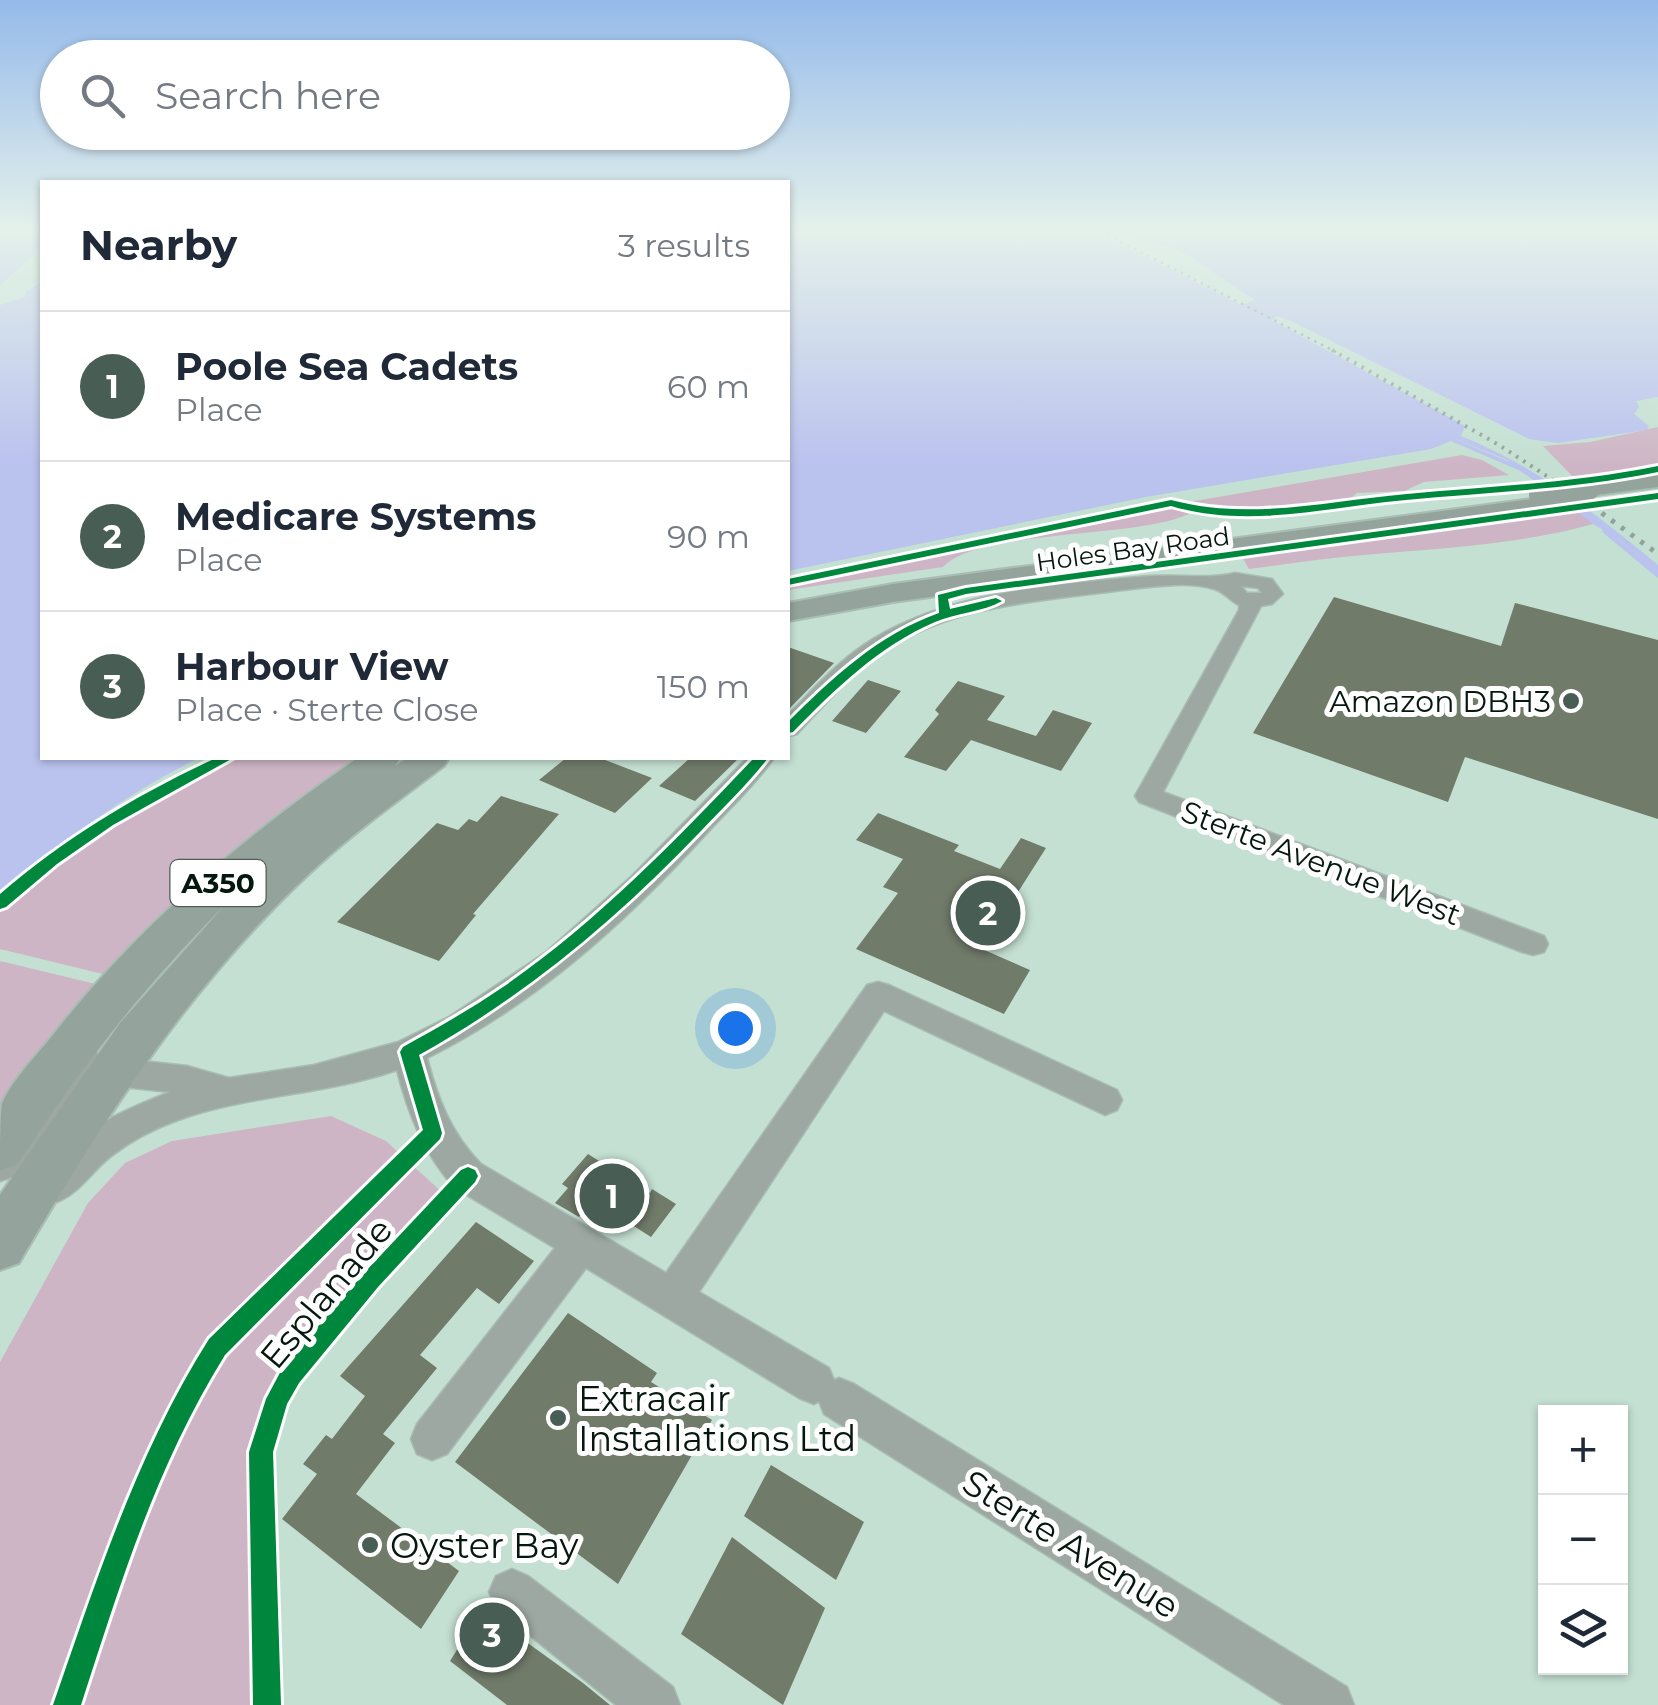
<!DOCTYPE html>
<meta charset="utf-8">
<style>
:root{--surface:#fff;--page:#f2f2f3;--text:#1f2937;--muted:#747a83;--line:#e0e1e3;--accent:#485d53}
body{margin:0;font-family:Montserrat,sans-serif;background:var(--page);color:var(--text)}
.controls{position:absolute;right:30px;bottom:30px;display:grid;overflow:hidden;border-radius:0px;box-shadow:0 2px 8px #0004}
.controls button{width:90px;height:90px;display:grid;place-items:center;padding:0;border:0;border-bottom:2px solid var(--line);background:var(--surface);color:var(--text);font:50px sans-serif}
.you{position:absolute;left:735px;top:1028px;width:35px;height:35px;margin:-25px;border:8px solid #fff;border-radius:50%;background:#1a73e8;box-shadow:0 0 0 15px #1a73e833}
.badge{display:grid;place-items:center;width:65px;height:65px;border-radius:50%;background:var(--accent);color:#fff;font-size:32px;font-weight:700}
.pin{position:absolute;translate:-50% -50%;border:5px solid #fff;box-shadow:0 2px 10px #0006}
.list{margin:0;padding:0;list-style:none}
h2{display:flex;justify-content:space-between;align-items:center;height:130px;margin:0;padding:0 40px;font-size:42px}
h2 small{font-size:32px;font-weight:400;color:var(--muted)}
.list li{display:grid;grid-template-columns:65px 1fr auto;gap:30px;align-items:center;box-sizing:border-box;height:150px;padding:0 40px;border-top:2px solid var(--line)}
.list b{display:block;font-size:38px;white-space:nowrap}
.list p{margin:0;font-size:32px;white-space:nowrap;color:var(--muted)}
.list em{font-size:32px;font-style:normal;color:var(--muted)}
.icon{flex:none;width:55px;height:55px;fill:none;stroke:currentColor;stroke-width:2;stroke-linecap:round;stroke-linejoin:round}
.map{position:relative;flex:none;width:1658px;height:1705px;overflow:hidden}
.search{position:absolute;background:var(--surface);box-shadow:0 2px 8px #0004;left:40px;top:40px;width:750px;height:110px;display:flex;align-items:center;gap:25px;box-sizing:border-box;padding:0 35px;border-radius:55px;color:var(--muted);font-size:38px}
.panel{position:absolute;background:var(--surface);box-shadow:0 2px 8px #0004;left:40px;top:180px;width:750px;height:580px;border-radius:0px}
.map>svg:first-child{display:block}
.green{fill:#ceb5c5}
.water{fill:#bac2ee}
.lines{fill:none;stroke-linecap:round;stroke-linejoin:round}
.stream-far1{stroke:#bac2ee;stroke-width:4}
.stream{stroke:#bac2ee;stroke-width:5}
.building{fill:#707b6a}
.minor-casing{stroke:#a8bdb3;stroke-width:3}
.highway-casing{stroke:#a8bdb3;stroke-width:4}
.minor{fill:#9da8a2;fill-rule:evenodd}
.highway{fill:#94a49c;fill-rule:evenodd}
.rail-far2{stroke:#92a29b;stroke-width:2.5;stroke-dasharray:2.5 5;stroke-linecap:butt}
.rail-far1{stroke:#92a29b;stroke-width:4;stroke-dasharray:2.5 6;stroke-linecap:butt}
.rail{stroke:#92a29b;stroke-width:5;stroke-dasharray:4 8;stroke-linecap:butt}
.highway-bridge-casing{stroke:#a8bdb3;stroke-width:26;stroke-linecap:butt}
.highway-bridge{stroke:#94a49c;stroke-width:24}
.cycleway-casing{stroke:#fefefe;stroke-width:6}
.cycleway{fill:#00873e;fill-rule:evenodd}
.poi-dot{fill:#485d53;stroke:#fefefe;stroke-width:4}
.labels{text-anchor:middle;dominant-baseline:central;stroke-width:10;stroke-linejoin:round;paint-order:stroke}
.far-street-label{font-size:25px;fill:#05170f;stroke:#fefefe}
.shield{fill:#fefefe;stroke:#505c57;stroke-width:2.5}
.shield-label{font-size:28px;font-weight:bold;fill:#05170f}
.poi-label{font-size:30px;fill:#05170f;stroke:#fefefe;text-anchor:end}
.street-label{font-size:30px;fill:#05170f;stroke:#fefefe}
.near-street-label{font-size:35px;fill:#05170f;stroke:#fefefe}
.near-poi-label{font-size:35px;fill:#05170f;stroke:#fefefe;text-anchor:start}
</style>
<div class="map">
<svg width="1658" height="1705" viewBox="0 0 1658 1705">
<rect width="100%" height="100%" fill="#c4e0d2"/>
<!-- green -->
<path class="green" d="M1658,427V469L1577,481L1543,446L1590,442Z
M1462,455L1482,460L1509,475L1424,482L1404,491L1357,493L1348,501C1296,505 1233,525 1183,503Z
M1576,504L1593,524C1518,545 1441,548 1364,555C1325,558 1287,564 1249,569L1242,557L1569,511Z
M1171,506L1189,514C1135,539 977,529 943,567L788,590V582Z
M234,758H364L332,779L107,975L0,949V910L17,895L162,792Z
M0,961L100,985L0,1110Z
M331,1116L386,1141L445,1195C415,1228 386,1260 357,1292C307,1347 256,1397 251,1474L261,1705H0V1362L88,1203L125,1163L172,1141Z"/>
<!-- water -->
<path class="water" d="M0,228H42V248L0,285Z
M790,228H1089L1241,305L1255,300L1184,253L1119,228H1658V397L1636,401L1639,407L1634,414L1649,426L1647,430L1558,443L1529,439L1291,321L1277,316L1272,320L1465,426L1461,436C1536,466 1596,514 1658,565V572L1619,539L1593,524L1575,504L1505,459L1456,439L1431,449L1146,497L788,571Z
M42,281V758H199C127,793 60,842 0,895V305L25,297L26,292Z"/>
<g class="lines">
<!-- stream-far1 -->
<path class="stream-far1" d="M1453,440L1521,469L1547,487
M1566,500L1577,508"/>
<!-- stream -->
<path class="stream" d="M1574,506L1592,520
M1605,531L1658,575"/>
</g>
<!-- building -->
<path class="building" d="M1334,597L1501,646L1515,603L1658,640V819L1465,757L1448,802L1253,733Z
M788,647L834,663L788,710Z
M868,680L901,691L866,733L832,721Z
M958,681L1005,696L987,720L1036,736L1053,710L1092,723L1061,771L971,740L946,771L904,757L939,714L935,710Z
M566,758H600L652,778L615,813L539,780Z
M690,758H739L695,801L659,786Z
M501,796L559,814L473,914L476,915L439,961L337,922L437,823L458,830L469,819L477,822Z
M878,813L959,845L954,851L1000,869L1021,838L1046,848L982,949L1030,970L1004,1014L856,949L898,893L883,887L903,859L856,840Z
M588,1154L650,1193L652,1189L676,1204L651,1237L593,1200L579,1217L555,1203L568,1188L562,1184Z
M476,1222L534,1261L499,1304L477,1288L420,1355L437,1368L383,1434L395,1443L356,1494L459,1571L421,1629L282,1519L317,1474L303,1464L326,1435L332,1439L365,1396L340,1376Z
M568,1313L657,1373L651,1382L712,1420L618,1584L455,1462Z
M771,1465L864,1522L836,1580L744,1516Z
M732,1537L825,1608L783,1705L681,1634Z
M482,1610L583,1683L610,1705H507L450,1661Z"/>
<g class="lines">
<defs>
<path id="minor" d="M1235,573L1272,579L1283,594L1272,604L1261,606L1163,792L1544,936L1548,944L1544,952L1533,955L1522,952L1139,802L1135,796L1239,610V605C1230,601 1223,591 1214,589C1184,580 1145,588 1115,591C1037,601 953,606 886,650C852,673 824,705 797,734L788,736V715C814,688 840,659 873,639C951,592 1049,585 1138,577C1170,573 1207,580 1235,573ZM1241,586L1258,588L1262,593H1247Z
M747,758H774C755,785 729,809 707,833C625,923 537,1003 427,1058C438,1100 451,1133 481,1164L666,1273L867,985L878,982L889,985L1117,1090L1122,1100L1117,1110L1105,1115L884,1011L699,1292L829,1368L834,1380L839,1378L854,1384L1347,1687L1354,1705H1284L824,1414L819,1401L814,1404L799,1398L586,1268L447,1454L432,1460L417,1454L411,1439L417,1424L555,1248L455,1188C424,1154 408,1114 397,1070C325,1095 246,1095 178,1120C153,1129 130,1141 110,1157C91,1172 80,1193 57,1202L44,1197L39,1185C61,1136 124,1110 170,1092L114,1086L102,1090L60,1122L13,1177L0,1181V1140L36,1101L73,1073C64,1059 60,1040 68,1025L79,1021L90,1025L98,1056L187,1066L229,1078L314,1065L398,1042L449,1017L545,953L632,876Z
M512,1569L528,1576L673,1687L680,1705H616L496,1608L489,1592L496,1576Z"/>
<path id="highway" d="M1658,471V487L1588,496L1575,488L1588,480Z
M1555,496L1565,498L1568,504L1565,510L893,602L788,621V603L893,584Z
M358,758H400L395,766L407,758H449L444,766C399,800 353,833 312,871C191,983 102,1121 19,1263L0,1270V1195L120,1023L224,906C145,985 78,1070 18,1164L0,1171C0,1152 0,1119 2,1103C14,1078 36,1056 53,1035C138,926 244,836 358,758Z"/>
</defs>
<!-- minor casing -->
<use href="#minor" class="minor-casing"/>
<!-- highway casing -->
<use href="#highway" class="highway-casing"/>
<!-- minor -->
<use href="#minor" class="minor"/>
<!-- highway -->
<use href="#highway" class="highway"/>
<!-- rail-far2 -->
<path class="rail-far2" d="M1094,228L1336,352"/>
<!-- rail-far1 -->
<path class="rail-far1" d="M1332,350L1499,445L1596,508"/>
<!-- rail -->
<path class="rail" d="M1592,506L1658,554"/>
<defs>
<path id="highway-bridge" d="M1541,495L1588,488"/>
</defs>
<!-- highway-bridge casing -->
<use href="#highway-bridge" class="highway-bridge-casing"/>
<!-- highway-bridge -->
<use href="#highway-bridge" class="highway-bridge"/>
<defs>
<path id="cycleway" d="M1658,466V472C1575,489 1491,492 1406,500C1328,507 1248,529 1171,506L788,585V579L1171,500C1250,521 1327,501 1407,494C1491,486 1575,483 1658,466Z
M1658,493V499L966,594L948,599L950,609L996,598L1002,601C983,612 956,613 935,622C879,646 835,689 793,732L788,733V722C832,678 879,634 939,613L938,595L966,588Z
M216,758H233L113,825L57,864L6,907L0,909V894C65,838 138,794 216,758Z
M754,758H768C748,784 723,808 700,832C616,920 525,996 419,1055L442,1133L440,1139L225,1355C156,1466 121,1582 81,1705H53C97,1579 137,1453 209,1339L423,1130L400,1052L403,1047C437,1028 471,1009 503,987C596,923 676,840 754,758Z
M468,1167L475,1170L478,1176L475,1182L378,1287L299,1383L287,1404L273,1452L281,1705H253L249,1452L266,1399L283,1367L364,1273L461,1170Z"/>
</defs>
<!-- cycleway casing -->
<use href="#cycleway" class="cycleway-casing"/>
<!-- cycleway -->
<use href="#cycleway" class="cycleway"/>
</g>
<!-- sky -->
<linearGradient id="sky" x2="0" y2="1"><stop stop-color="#95baea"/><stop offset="0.49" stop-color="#e4f1eb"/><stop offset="1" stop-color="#e4f1eb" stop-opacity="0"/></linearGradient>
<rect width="1658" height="467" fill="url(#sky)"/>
<!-- markers -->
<g class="poi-dot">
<circle cx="1571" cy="701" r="10"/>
<circle cx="558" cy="1418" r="10"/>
<circle cx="370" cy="1545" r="10"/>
</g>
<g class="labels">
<!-- far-street labels -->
<g class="far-street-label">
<text transform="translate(1133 549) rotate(-8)">Holes Bay Road</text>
</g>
<!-- shield labels -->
<rect class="shield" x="170.5" y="860" width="95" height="46" rx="8"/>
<g class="shield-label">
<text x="218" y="883">A350</text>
</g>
<!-- poi labels -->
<g class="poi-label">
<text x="1551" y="701">Amazon DBH3</text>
</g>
<!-- street labels -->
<g class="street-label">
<text transform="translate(1321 863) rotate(21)">Sterte Avenue West</text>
</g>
<!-- near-street labels -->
<g class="near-street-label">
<text transform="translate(326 1293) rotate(-50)">Esplanade</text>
<text transform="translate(1071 1544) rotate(32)">Sterte Avenue</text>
</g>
<!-- near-poi labels -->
<g class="near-poi-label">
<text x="578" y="1398">Extracair<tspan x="578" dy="40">Installations Ltd</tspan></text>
<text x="390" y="1545">Oyster Bay</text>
</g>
</g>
</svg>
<div class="controls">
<button>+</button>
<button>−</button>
<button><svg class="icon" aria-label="layers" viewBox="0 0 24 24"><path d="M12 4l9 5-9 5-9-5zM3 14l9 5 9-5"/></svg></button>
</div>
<div class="you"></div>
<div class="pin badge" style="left:612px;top:1196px">1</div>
<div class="pin badge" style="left:988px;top:913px">2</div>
<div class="pin badge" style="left:492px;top:1635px">3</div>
<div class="search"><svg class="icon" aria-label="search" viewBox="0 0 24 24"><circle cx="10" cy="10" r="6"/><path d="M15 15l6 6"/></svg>Search here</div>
<section class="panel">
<h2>Nearby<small>3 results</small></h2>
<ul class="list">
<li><span class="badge">1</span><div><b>Poole Sea Cadets</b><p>Place</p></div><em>60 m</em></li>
<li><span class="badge">2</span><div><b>Medicare Systems</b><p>Place</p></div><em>90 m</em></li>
<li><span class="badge">3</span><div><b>Harbour View</b><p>Place · Sterte Close</p></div><em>150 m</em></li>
</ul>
</section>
</div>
